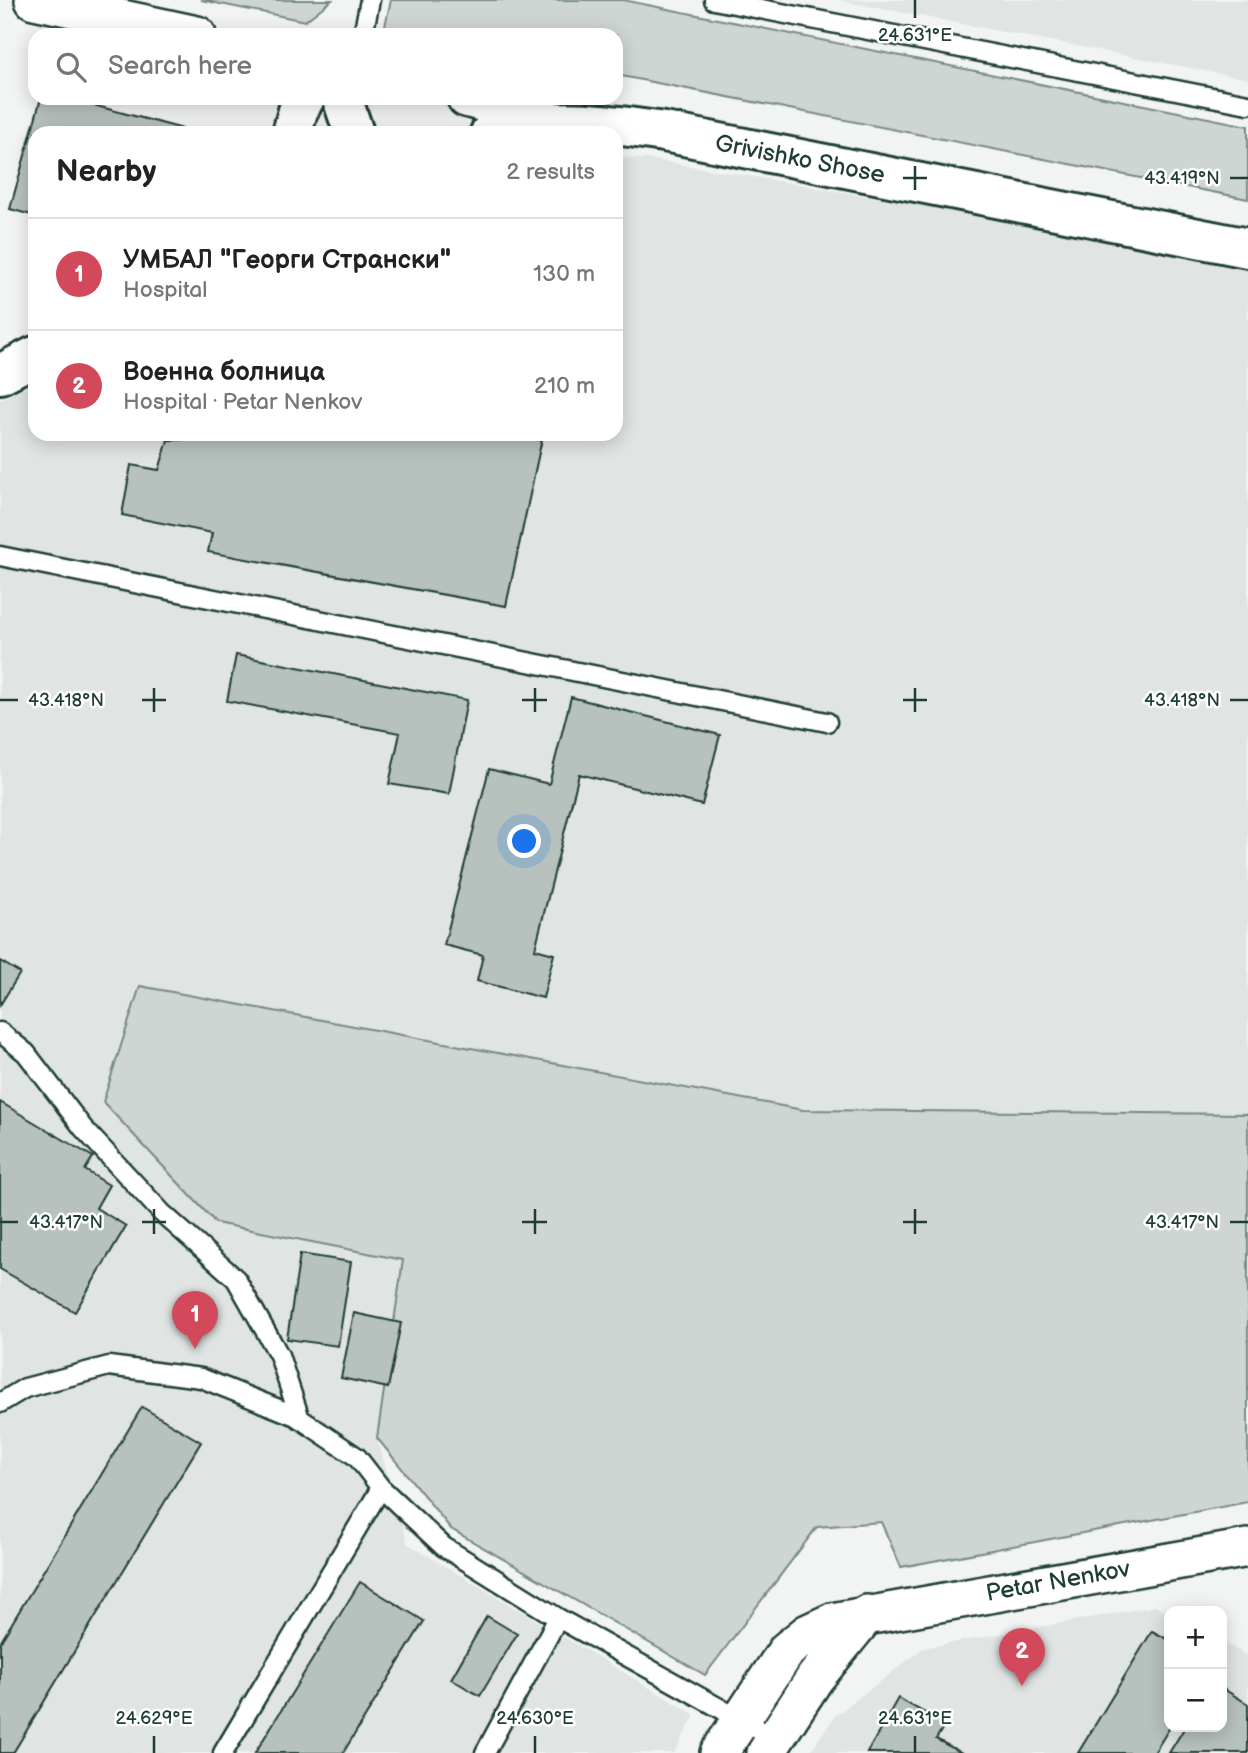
<!DOCTYPE html>
<meta charset="utf-8">
<style>
:root{--surface:#fff;--page:#f2f2f2;--text:#222;--muted:#767676;--line:#e0e0e0;--accent:#d1495b}
body{margin:0;font-family:"Balsamiq Sans",sans-serif;background:var(--page);color:var(--text)}
.controls{position:absolute;right:21px;bottom:21px;display:grid;overflow:hidden;border-radius:14px;box-shadow:0 4px 18px #0003}
.controls button{width:63px;height:63px;display:grid;place-items:center;padding:0;border:0;border-bottom:2px solid var(--line);background:var(--surface);color:var(--text);font:35px sans-serif}
.you{position:absolute;left:525px;top:842px;width:24px;height:24px;margin:-18px;border:5px solid #fff;border-radius:50%;background:#1a73e8;box-shadow:0 0 0 10px #1a73e833}
.badge{display:grid;place-items:center;width:46px;height:46px;border-radius:50%;background:var(--accent);color:#fff;font-size:23px;font-weight:700}
.pin{position:absolute;translate:-50% -58px;filter:drop-shadow(0 2px 4px #0008)}
.pin::after{content:'';position:absolute;top:37px;width:24px;height:21px;background:inherit;clip-path:polygon(0 0,100% 0,50% 100%)}
.list{margin:0;padding:0;list-style:none}
h2{display:flex;justify-content:space-between;align-items:center;height:91px;margin:0;padding:0 28px;font-size:30px}
h2 small{font-size:23px;font-weight:400;color:var(--muted)}
.list li{display:grid;grid-template-columns:46px 1fr auto;gap:21px;align-items:center;box-sizing:border-box;height:112px;padding:0 28px;border-top:2px solid var(--line)}
.list b{display:block;font-size:26px;white-space:nowrap}
.list p{margin:0;font-size:23px;white-space:nowrap;color:var(--muted)}
.list em{font-size:23px;font-style:normal;color:var(--muted)}
.icon{flex:none;width:38px;height:38px;fill:none;stroke:currentColor;stroke-width:2;stroke-linecap:round;stroke-linejoin:round}
.map{position:relative;flex:none;width:1248px;height:1753px;overflow:hidden}
.search{position:absolute;background:var(--surface);box-shadow:0 4px 18px #0003;left:28px;top:28px;width:595px;height:77px;display:flex;align-items:center;gap:18px;box-sizing:border-box;padding:0 24px;border-radius:21px;color:var(--muted);font-size:26px}
.panel{position:absolute;background:var(--surface);box-shadow:0 4px 18px #0003;left:28px;top:126px;width:595px;height:315px;border-radius:21px}
.map>svg:first-child{display:block}
.built{fill:#e0e4e3}
.green{fill:#ced5d3;stroke:#768984;stroke-width:2}
.building{fill:#b7c1bd;stroke:#1f3d34;stroke-width:2}
.lines{fill:none;stroke-linecap:round;stroke-linejoin:round}
.service-casing{stroke:#1f3d34;stroke-width:23}
.minor-casing{stroke:#1f3d34;stroke-width:42}
.tertiary-casing{stroke:#1f3d34;stroke-width:44}
.service{stroke:#fff;stroke-width:18}
.minor{stroke:#fff;stroke-width:37}
.tertiary{stroke:#fff;stroke-width:38}
.ticks{fill:none;stroke:#1f3d34;stroke-width:2.5}
.labels{text-anchor:middle;dominant-baseline:central;stroke-width:5;stroke-linejoin:round;paint-order:stroke}
.street-label{font-size:24px;fill:#1f3d34;stroke:#fff}
.ticks-label{font-size:18px;text-anchor:middle;fill:#1f3d34;stroke:#fff;stroke-width:5;stroke-linejoin:round;paint-order:stroke}
</style>
<div class="map">
<svg width="1248" height="1753" viewBox="0 0 1248 1753">
<rect width="100%" height="100%" fill="#f2f3f3"/>
<filter id="ink" filterUnits="userSpaceOnUse"><feTurbulence type="fractalNoise" baseFrequency=".0143" numOctaves="2"/><feDisplacementMap in="SourceGraphic" scale="14" xChannelSelector="R" yChannelSelector="G"/><feConvolveMatrix kernelMatrix="1 2 1 2 8 2 1 2 1" color-interpolation-filters="sRGB"/></filter>
<g filter="url(#ink)">
<!-- built -->
<path class="built" d="M837,0H1248V79Z
M616,158L648,159L955,211L1248,270V1114L803,1110L140,986L103,1102L216,1223L403,1260L377,1438L408,1544L695,1715L674,1753H0V399L35,382V434H616Z
M1156,1606L1169,1614V1727H1222V1642L1248,1656V1753H809L836,1715L924,1648Z"/>
<!-- green -->
<path class="green" d="M201,0H332L305,21Z
M391,0H623L1248,126V199L616,75V35H411L384,30Z
M140,986L803,1110L1248,1114V1502L901,1567L881,1522L817,1527L705,1675L451,1529L377,1438L403,1260L216,1223L103,1102Z"/>
<!-- building -->
<path class="building" d="M41,98H67L183,129L182,133H35V216L10,209Z
M184,434H543L506,606L208,552L212,533L122,515L131,465L159,470L168,440H182Z
M236,655L467,700L449,794L389,784L400,733L227,701Z
M571,697L720,735L702,805L579,774L535,949L554,954L543,998L477,981L483,955L444,945L489,769L549,784Z
M0,961L20,973L0,1005Z
M0,1102L93,1157L85,1170L109,1185L96,1208L126,1226L75,1312L0,1269Z
M300,1254L351,1262L338,1346L287,1339Z
M354,1313L401,1323L388,1388L341,1378Z
M142,1407L201,1442L13,1753H0V1643Z
M360,1582L424,1621L343,1753H255Z
M487,1616L517,1634L480,1696L451,1679Z
M1152,1631L1169,1640L1170,1727L1154,1753H1078Z
M1222,1688L1248,1704V1753H1169L1185,1727H1222Z
M898,1698L945,1724L936,1739L962,1753H867Z"/>
<g class="lines">
<defs>
<path id="service" d="M714,0L1248,104
M363,35L370,0
M0,556L827,722
M0,1032L26,1053L83,1128L162,1213L236,1279L279,1355L300,1419
M0,1403L25,1388L109,1366L201,1378L296,1416L357,1457L381,1488L444,1547L558,1618L775,1739
M223,1753L381,1488
M485,1753L558,1618"/>
<path id="minor" d="M34,0L197,35
M466,98L556,122
M719,1753L787,1650L808,1633L832,1622L1248,1548
M766,1753L815,1678L867,1614"/>
<path id="tertiary" d="M342,98L354,133
M292,133L298,111L305,98
M490,133C547,115 606,123 664,132L1248,248
M0,374L35,356"/>
</defs>
<!-- service casing -->
<use href="#service" class="service-casing"/>
<!-- minor casing -->
<use href="#minor" class="minor-casing"/>
<!-- tertiary casing -->
<use href="#tertiary" class="tertiary-casing"/>
<!-- service -->
<use href="#service" class="service"/>
<!-- minor -->
<use href="#minor" class="minor"/>
<!-- tertiary -->
<use href="#tertiary" class="tertiary"/>
</g>
</g>
<!-- ticks -->
<path class="ticks" d="M915,0V18M915,166V190M903,178H927M1230,178H1248M154,688V712M535,688V712M915,688V712M0,700H18M142,700H166M522,700H547M903,700H927M1230,700H1248M154,1209V1234M535,1209V1234M915,1209V1234M0,1222H18M142,1222H166M522,1222H547M903,1222H927M1230,1222H1248M154,1736V1753M535,1736V1753M915,1736V1753"/>
<g class="labels">
<!-- street labels -->
<g class="street-label">
<text transform="translate(800 159) rotate(11)">Grivishko Shose</text>
<text transform="translate(1058 1581) rotate(-10)">Petar Nenkov</text>
</g>
</g>
<g class="ticks-label">
<text x="915" y="41">24.631°E</text>
<text x="1182" y="184">43.419°N</text>
<text x="66" y="706">43.418°N</text>
<text x="1182" y="706">43.418°N</text>
<text x="66" y="1228">43.417°N</text>
<text x="1182" y="1228">43.417°N</text>
<text x="154" y="1724">24.629°E</text>
<text x="535" y="1724">24.630°E</text>
<text x="915" y="1724">24.631°E</text>
</g>
</svg>
<div class="controls">
<button>+</button>
<button>−</button>
</div>
<div class="you"></div>
<div class="pin badge" style="left:195px;top:1349px">1</div>
<div class="pin badge" style="left:1022px;top:1686px">2</div>
<div class="search"><svg class="icon" aria-label="search" viewBox="0 0 24 24"><circle cx="10" cy="10" r="6"/><path d="M15 15l6 6"/></svg>Search here</div>
<section class="panel">
<h2>Nearby<small>2 results</small></h2>
<ul class="list">
<li><span class="badge">1</span><div><b>УМБАЛ &quot;Георги Странски&quot;</b><p>Hospital</p></div><em>130 m</em></li>
<li><span class="badge">2</span><div><b>Военна болница</b><p>Hospital · Petar Nenkov</p></div><em>210 m</em></li>
</ul>
</section>
</div>
